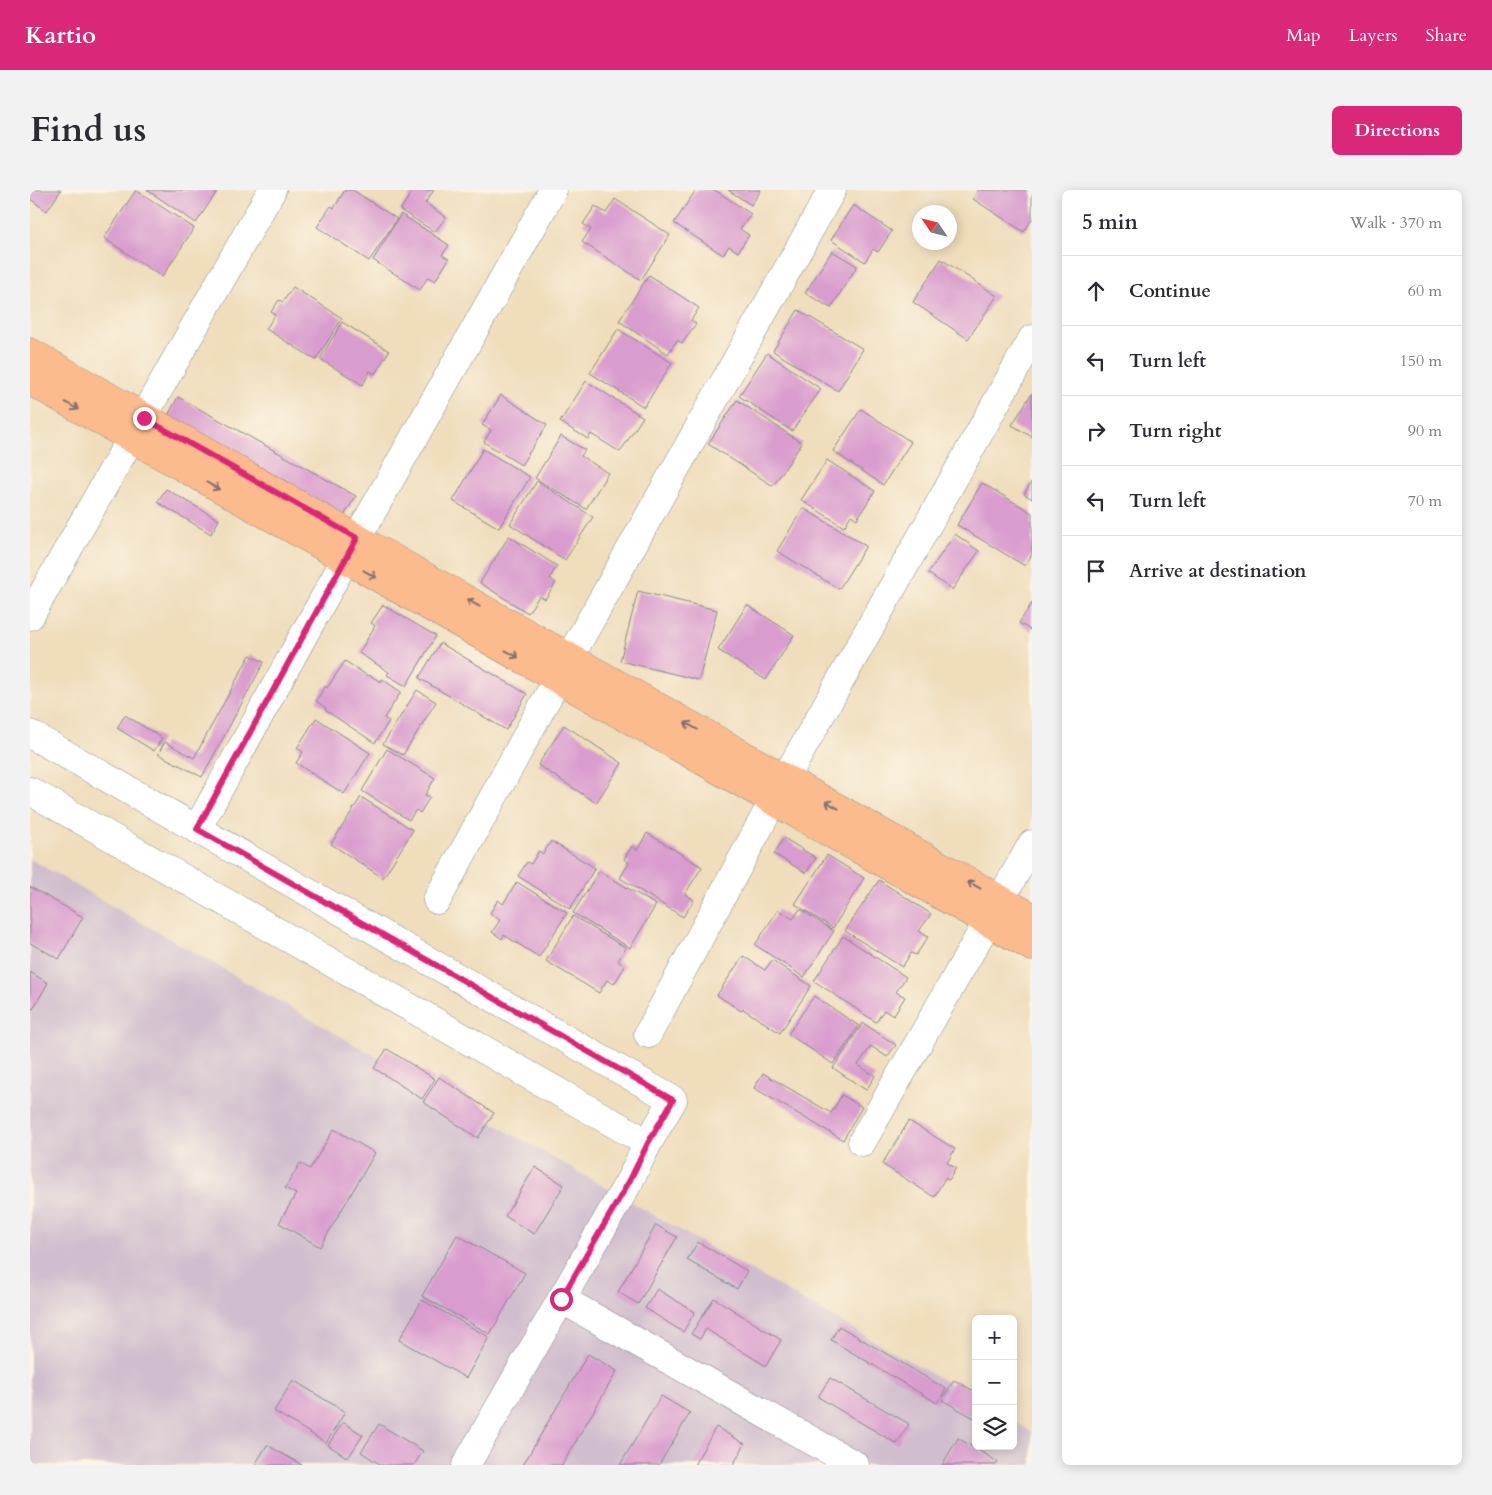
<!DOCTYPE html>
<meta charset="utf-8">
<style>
:root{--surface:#fff;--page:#f2f2f3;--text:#2b2b33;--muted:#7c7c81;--line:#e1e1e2;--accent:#db2777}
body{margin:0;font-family:Cardo,serif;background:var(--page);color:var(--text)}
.controls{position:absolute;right:15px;bottom:15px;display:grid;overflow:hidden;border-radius:8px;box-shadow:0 2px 12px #0003}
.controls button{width:45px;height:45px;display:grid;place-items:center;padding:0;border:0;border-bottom:1px solid var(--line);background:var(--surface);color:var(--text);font:25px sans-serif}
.compass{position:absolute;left:882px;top:15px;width:45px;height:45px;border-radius:50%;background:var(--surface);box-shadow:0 2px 12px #0003;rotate:305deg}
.stop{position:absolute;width:15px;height:15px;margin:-11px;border:4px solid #db2777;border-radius:50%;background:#fff}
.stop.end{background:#db2777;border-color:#fff;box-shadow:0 1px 5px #0008}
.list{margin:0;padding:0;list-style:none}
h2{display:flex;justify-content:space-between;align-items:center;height:65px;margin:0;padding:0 20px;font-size:21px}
h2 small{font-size:16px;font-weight:400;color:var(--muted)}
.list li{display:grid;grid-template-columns:32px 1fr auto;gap:15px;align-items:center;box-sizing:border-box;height:70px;padding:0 20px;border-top:1px solid var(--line)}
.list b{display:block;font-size:19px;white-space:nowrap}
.list em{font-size:16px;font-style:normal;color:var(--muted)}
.icon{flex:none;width:28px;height:28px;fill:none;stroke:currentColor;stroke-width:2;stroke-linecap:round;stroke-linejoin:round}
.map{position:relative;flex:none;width:1002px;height:1275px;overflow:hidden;border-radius:8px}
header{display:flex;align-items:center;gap:30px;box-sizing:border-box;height:70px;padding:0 25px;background:var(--accent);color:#fff}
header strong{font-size:24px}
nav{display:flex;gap:28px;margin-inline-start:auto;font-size:18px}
.intro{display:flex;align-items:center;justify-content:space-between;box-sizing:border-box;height:120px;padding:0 30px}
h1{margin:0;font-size:35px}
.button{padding:12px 22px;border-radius:8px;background:var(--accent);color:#fff;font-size:18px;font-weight:700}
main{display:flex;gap:30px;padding:0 30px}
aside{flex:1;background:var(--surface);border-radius:8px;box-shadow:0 2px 12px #0003}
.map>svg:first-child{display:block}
.industrial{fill:#d0bdce}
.building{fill:#d99cce}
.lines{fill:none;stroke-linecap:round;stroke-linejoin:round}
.minor-casing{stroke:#85868c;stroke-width:29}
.major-casing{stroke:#85868c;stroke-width:29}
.minor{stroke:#fff;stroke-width:28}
.major{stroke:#fbbb8d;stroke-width:28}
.oneway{stroke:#806e73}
.route{stroke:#db2777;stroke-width:6}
</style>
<header>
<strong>Kartio</strong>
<nav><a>Map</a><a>Layers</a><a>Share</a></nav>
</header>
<div class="intro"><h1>Find us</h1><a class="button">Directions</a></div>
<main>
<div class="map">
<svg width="1002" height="1275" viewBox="0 0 1002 1275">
<rect width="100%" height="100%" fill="#fcf5e5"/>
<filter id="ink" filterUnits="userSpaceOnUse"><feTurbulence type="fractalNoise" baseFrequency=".02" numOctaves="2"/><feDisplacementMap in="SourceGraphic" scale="10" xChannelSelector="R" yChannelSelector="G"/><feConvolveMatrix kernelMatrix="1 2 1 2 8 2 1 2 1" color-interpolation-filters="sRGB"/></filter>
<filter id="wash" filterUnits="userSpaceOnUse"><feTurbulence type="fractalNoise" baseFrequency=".0096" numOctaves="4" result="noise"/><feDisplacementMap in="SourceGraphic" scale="20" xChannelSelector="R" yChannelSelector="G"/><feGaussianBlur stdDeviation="1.12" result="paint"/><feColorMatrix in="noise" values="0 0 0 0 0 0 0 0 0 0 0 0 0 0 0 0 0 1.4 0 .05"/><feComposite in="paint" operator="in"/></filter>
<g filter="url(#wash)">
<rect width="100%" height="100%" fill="#efddbb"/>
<!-- industrial -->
<path class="industrial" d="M0,669L946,1209V1256H983V1231L1002,1242V1275H0Z"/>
<g id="blocks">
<!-- building -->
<path class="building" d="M0,0H31L17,21L0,9Z
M106,0L164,38L132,87L74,48Z
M117,0H188L166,33Z
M315,0H323L367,29L339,71L287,37L301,16L304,18Z
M383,0H404L395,13L416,27L405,42L370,20Z
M666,0H685L721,24L710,39L719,45L708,62L699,56L693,65L644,33Z
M698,0H731L721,15Z
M948,0H1002V29L994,42L943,9Z
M585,9L640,45L611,90L552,52L561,39L553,34L565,16L576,23Z
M823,15L862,41L848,62L843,59L835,72L801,50Z
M371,24L419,55L412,65L419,69L405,91L398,87L390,100L343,70Z
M802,61L827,76L801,118L775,103Z
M911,69L967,106L938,149L883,112Z
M619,85L669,118L661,130L666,134L652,153L647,150L638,164L589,131Z
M263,97L312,128L286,170L236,139L245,125L241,122L249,110L253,112Z
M768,120L833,159L808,201L743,161Z
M312,132L359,161L345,184L340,181L333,195L290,169Z
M588,139L642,173L614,217L560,183Z
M737,163L791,199L762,241L709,206Z
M556,191L613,227L590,262L561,244L558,249L530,232Z
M1002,203V247L982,235Z
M471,205L517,235L491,275L454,252L461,240L452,235Z
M148,207L326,306L314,326L137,227Z
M707,210L772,253L743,296L678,254Z
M831,219L881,252L853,295L803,261Z
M531,246L555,260L551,266L578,283L556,319L505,288Z
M453,259L500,287L469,338L423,311Z
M797,270L845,301L827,329L821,325L814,337L771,310Z
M507,291L563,327L535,370L480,334Z
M1002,291V309L994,304Z
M952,293L1002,323V364L995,376L927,335Z
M136,299L189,330L181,344L127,312Z
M773,318L836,356L809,399L747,361Z
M925,344L949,361L922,400L898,383Z
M479,346L527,376L520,388L526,393L515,409L509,406L498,423L450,393Z
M608,401L687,420L669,490L590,471Z
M1002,413V441L989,433Z
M353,415L406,446L376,496L357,485L359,482L329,463L345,436L341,433Z
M717,415L764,445L736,490L688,460Z
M410,453L497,504L476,540L389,488Z
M220,465L234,472L172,587L128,564L135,552L164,568Z
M315,471L338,486L339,485L351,492L352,489L371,502L354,528L359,531L345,553L295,520L296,518L286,511L295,496L297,498Z
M387,500L406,512L373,565L353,554Z
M95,525L132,548L124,561L87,538Z
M286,528L340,563L314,604L266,573L273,562L267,558Z
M534,535L592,573L566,613L508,575Z
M357,559L405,588L395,605L400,607L390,623L386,620L379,630L332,601Z
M331,607L383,640L353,688L301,654Z
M617,643L672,677L655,704L664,710L653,727L590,688L599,673L594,669L602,656L607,660Z
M754,648L786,668L776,683L744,664Z
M521,651L565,678L540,719L488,686L497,672L501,674L509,661L513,664Z
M797,665L834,688L803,738L765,714Z
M569,681L626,715L600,758L543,723Z
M849,690L901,724L889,741L898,747L886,765L881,763L872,777L815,741Z
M487,692L537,723L509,767L474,745L472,749L462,742L470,730L460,723L468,710L473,714Z
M0,697L53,727L29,769L0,753Z
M770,719L804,741L774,787L725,755L748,720L763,729Z
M543,726L596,758L588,771L595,776L584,794L577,790L569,803L516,771Z
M813,746L876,787L866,802L875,807L863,826L854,820L846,832L784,791Z
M713,766L735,780L742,770L781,796L750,843L713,819L711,821L687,805Z
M0,782L18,793L3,819L0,817Z
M784,806L829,836L803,874L758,844Z
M833,833L866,855L857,867L841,856L828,875L845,886L836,900L803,878Z
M357,859L405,889L392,909L344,878Z
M733,883L801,923L812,905L832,917L813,950L724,898Z
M409,887L464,923L448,948L393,912Z
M879,931L925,959L917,973L926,978L919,990L915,988L904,1007L852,974Z
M304,939L345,963L290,1057L249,1033L266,1004L255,998L270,973L280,979Z
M505,977L534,995L504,1044L475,1026Z
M626,1035L647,1047L608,1114L588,1102Z
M427,1045L495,1083L460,1144L392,1106Z
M668,1052L717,1081L707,1099L657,1070Z
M627,1099L665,1122L653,1142L615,1118Z
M684,1108L751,1150L736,1176L676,1139L670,1149L661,1144Z
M392,1110L459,1147L436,1188L369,1150Z
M809,1136L916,1199L907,1213L801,1150Z
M558,1164L587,1181L532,1275H493Z
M800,1188L879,1234L867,1254L788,1207Z
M263,1190L315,1222L296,1253L244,1221Z
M924,1190L946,1202V1229L912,1210Z
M631,1206L660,1223L629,1275H590Z
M313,1232L333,1245L318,1268L298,1255Z
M349,1234L393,1261L384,1275H351L331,1262Z
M686,1237L715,1254L703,1275H664Z
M928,1248L968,1272L966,1275H912Z
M237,1255L272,1275H225Z"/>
</g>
</g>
<g filter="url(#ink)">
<use href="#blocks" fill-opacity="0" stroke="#85868c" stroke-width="1"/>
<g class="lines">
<defs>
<path id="minor" d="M0,426L242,0
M0,544L643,910L618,953L600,990L436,1275
M0,601L618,953
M167,639L315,370L523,0
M407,710L527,490L802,0
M618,844L755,589L1002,149
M832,952L1002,654
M531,1109L825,1275"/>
<path id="major" d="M0,162L327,348L1002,727
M0,191L1002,757"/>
</defs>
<!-- minor casing -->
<use href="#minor" class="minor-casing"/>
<!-- major casing -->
<use href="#major" class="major-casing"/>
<!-- minor -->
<use href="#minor" class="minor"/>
<!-- major -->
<use href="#major" class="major"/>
</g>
<!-- one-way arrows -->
<defs><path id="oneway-shaft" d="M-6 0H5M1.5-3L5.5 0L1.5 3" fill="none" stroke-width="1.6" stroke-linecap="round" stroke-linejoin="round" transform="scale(1.25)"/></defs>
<g class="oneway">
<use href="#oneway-shaft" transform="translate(42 216) rotate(30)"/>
<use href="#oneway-shaft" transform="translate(183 296) rotate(29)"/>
<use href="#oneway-shaft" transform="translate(340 384) rotate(29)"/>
<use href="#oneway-shaft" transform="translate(443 413) rotate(-151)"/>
<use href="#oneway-shaft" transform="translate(482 464) rotate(29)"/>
<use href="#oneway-shaft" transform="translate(661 536) rotate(-151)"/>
<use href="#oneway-shaft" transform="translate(802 615) rotate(-151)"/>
<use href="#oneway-shaft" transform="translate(944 695) rotate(-151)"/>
</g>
</g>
<g class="lines" filter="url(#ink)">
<!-- route -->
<path class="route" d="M114,228L327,348L167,639L643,910L618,953L600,990L531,1109"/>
</g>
</svg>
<div class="controls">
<button>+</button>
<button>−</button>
<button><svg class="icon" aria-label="layers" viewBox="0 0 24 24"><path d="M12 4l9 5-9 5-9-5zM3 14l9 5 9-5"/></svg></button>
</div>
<svg class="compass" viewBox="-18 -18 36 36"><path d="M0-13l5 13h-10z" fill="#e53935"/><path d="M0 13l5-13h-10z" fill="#7c7c81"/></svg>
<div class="stop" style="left:531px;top:1109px"></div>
<div class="stop end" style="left:114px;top:228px"></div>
</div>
<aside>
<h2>5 min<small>Walk · 370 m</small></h2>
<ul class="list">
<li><svg class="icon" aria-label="ahead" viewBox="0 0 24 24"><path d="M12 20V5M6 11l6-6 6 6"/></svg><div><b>Continue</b></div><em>60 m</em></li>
<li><svg class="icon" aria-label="left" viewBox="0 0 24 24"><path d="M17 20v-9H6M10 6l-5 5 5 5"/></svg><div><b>Turn left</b></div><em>150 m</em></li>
<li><svg class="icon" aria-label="right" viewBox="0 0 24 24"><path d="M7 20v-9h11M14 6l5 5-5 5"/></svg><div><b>Turn right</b></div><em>90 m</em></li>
<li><svg class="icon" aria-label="left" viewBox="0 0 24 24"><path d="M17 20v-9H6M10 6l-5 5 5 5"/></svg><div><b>Turn left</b></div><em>70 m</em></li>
<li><svg class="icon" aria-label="arrive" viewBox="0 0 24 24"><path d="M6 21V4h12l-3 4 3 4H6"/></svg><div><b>Arrive at destination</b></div></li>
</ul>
</aside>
</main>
